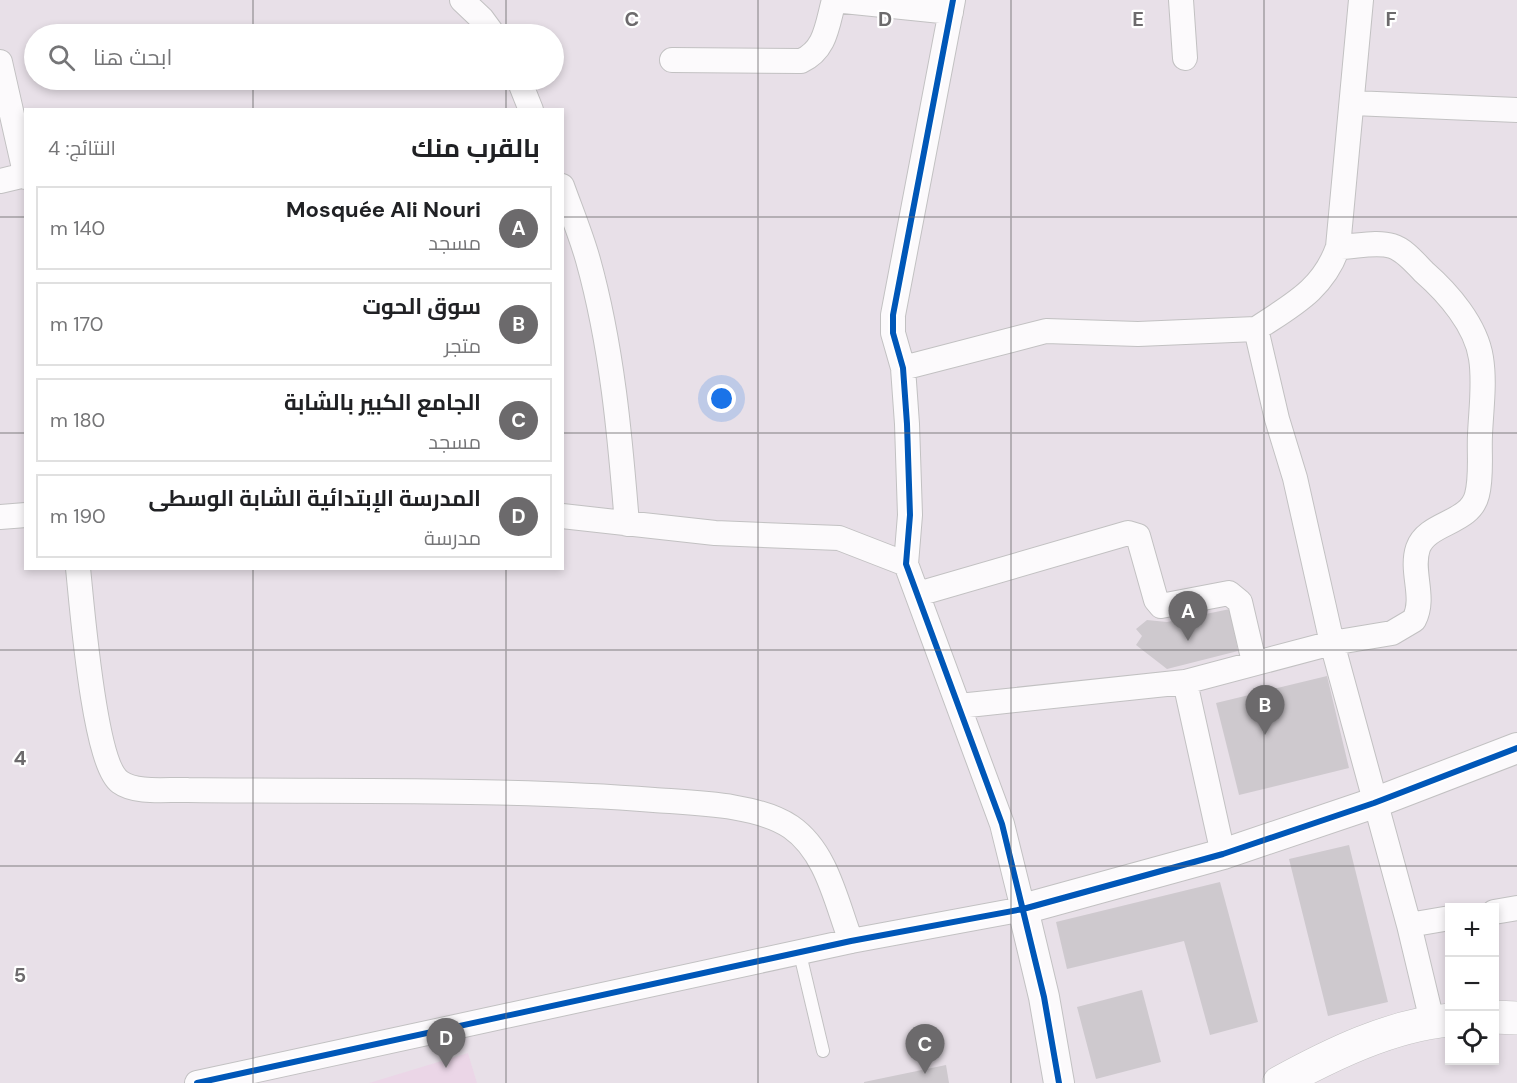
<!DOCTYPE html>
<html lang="ar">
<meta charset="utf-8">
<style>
:root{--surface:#fff;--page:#f2f2f2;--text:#202124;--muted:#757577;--line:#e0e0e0;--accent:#6c6a6c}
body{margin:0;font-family:"DM Sans",Cairo,sans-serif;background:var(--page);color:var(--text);direction:rtl}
.controls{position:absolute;right:18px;bottom:18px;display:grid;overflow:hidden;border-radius:0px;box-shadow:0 3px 9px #0003}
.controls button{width:54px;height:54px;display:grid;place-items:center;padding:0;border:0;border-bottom:2px solid var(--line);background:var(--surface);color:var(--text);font:30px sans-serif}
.you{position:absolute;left:722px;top:399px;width:21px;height:21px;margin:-15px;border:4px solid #fff;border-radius:50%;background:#1a73e8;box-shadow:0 0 0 9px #1a73e833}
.badge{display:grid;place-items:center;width:39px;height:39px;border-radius:50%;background:var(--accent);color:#fff;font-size:20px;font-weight:700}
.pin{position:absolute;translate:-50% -50px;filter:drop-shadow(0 2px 3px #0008)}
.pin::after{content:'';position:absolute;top:32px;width:21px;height:18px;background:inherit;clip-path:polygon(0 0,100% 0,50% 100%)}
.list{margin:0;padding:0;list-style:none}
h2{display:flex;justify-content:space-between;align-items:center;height:78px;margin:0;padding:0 24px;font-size:26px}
h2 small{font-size:20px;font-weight:400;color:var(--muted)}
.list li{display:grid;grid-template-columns:39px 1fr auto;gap:18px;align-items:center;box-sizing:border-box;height:84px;margin:0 12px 12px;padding:0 12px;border:2px solid var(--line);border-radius:0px}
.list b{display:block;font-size:22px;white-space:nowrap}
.list p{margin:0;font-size:20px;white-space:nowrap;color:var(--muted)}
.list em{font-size:20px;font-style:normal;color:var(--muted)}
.icon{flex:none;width:33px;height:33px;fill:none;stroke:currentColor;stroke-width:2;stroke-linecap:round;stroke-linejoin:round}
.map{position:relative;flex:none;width:1517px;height:1083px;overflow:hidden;direction:ltr}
.search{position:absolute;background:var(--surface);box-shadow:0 3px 9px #0003;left:24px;top:24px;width:540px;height:66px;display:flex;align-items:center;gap:15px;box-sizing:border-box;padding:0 21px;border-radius:33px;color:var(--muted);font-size:22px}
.panel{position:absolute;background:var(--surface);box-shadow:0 3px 9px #0003;left:24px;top:108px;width:540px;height:462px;border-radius:0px;direction:rtl}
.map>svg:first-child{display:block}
.education{fill:#ebd6e7}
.building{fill:#cec9ce}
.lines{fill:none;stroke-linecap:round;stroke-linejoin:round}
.service-casing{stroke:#c2c1c2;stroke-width:14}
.minor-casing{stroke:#c2c1c2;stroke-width:26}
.tertiary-casing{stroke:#c2c1c2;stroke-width:32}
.secondary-casing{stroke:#c2c1c2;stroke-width:34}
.service{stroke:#fcfafc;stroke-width:12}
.minor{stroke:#fcfafc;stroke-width:24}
.tertiary{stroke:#fcfafc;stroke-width:30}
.secondary{stroke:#fcfafc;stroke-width:33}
.cycleway-casing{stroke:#fff;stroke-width:10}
.cycleway{stroke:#0057b8;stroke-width:6}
.grid{fill:none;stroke:#6c6a6c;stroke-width:1.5;stroke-opacity:0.55}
.grid-label{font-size:20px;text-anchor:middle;font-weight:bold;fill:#6c6a6c;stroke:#fff;stroke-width:4.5;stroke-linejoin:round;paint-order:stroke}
</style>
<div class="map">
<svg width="1517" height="1083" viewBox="0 0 1517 1083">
<rect width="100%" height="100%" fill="#e8e0e8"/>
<!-- education -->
<path class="education" d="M468,1053L477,1083H369Z"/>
<!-- building -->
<path class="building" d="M1230,609L1238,651L1167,669L1136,645L1142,636L1136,629L1147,620L1167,622Z
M1327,676L1349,768L1239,795L1216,703Z
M1349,845L1388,1002L1328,1016L1289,859Z
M1220,882L1258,1022L1210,1035L1184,941L1067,969L1056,922Z
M1142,990L1161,1062L1096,1079L1077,1007Z
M946,1065L949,1083H864V1082Z"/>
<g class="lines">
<defs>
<path id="service" d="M800,954L823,1051"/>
<path id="minor" d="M462,0L482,19L493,34
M834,0L951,12
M1181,0L1185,58
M1361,0L1338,247C1323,290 1292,305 1256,329L1277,419L1295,478L1332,643L1409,925L1432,1021
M672,60L801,61C826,50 827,25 834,0
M0,62L26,177
M519,80L531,110
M1353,103L1517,110
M0,181L25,175
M562,186C571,211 581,235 588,260C612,346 620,436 627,524
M903,368L1046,331L1138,334L1256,329
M562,516L715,533L839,538L906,564
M0,517L26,515
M78,568C82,606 94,763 120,782C136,794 169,789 188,790C343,792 500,788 654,800C694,803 757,804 791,827C827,852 836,902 851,941
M918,594L1128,533L1138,536L1156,600L1161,606L1229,593L1240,602L1254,662
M1185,682L1223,854
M959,706L1185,682L1332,643L1392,633L1414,620C1426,597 1410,572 1418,548C1427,522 1470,524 1477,495C1482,476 1479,454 1480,435C1481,410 1485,383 1481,358C1476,325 1448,293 1424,272C1415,263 1405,250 1392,246C1376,241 1355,247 1338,247
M1494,912L1517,908
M1409,925L1450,918
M197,1083L851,941L1023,909L1002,824L906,564L910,515L907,424L903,368L893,333V315L953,0"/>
<path id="tertiary" d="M1059,1083L1044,997L1023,909L1223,854L1374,803L1517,748"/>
<path id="secondary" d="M1494,1017L1517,1018
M1279,1083C1330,1055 1391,1025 1450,1020"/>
</defs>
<!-- service casing -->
<use href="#service" class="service-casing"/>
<!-- minor casing -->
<use href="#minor" class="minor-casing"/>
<!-- tertiary casing -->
<use href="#tertiary" class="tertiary-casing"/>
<!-- secondary casing -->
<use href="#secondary" class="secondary-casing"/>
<!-- service -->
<use href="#service" class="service"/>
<!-- minor -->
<use href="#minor" class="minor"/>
<!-- tertiary -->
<use href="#tertiary" class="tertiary"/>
<!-- secondary -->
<use href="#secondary" class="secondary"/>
<defs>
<path id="cycleway" d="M953,0L893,315V333L903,368L907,424L910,515L906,564L1002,824L1044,997L1059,1083
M197,1083L851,941L1023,909L1223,854L1374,803L1517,748"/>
</defs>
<!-- cycleway casing -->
<use href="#cycleway" class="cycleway-casing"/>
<!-- cycleway -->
<use href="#cycleway" class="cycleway"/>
</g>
<!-- grid -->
<path class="grid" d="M253,0V34M506,0V34M758,0V1083M1011,0V1083M1264,0V1083M253,80V110M506,80V110M0,217H26M562,217H1517M0,433H26M562,433H1517M253,568V1083M506,568V1083M0,650H1517M0,866H1517"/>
<g class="grid-label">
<text x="632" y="26">C</text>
<text x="885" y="26">D</text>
<text x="1138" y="26">E</text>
<text x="1391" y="26">F</text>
<text x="20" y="765">4</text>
<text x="20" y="982">5</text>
</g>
</svg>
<div class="controls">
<button>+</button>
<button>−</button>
<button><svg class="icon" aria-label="locate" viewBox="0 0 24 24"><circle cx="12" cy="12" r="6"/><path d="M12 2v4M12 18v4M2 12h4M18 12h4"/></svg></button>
</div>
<div class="you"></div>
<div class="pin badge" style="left:1188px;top:641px">A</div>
<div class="pin badge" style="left:1265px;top:735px">B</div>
<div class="pin badge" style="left:925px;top:1074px">C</div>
<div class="pin badge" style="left:446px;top:1068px">D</div>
<div class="search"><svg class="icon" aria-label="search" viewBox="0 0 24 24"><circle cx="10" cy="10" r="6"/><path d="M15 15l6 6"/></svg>ابحث هنا</div>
<section class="panel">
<h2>بالقرب منك<small>النتائج: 4</small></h2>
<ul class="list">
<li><span class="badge">A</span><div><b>Mosquée Ali Nouri</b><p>مسجد</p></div><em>140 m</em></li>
<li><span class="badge">B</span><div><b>سوق الحوت</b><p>متجر</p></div><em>170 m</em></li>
<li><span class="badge">C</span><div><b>الجامع الكبير بالشابة</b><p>مسجد</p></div><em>180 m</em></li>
<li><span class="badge">D</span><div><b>المدرسة الإبتدائية الشابة الوسطى</b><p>مدرسة</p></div><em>190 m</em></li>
</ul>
</section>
</div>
